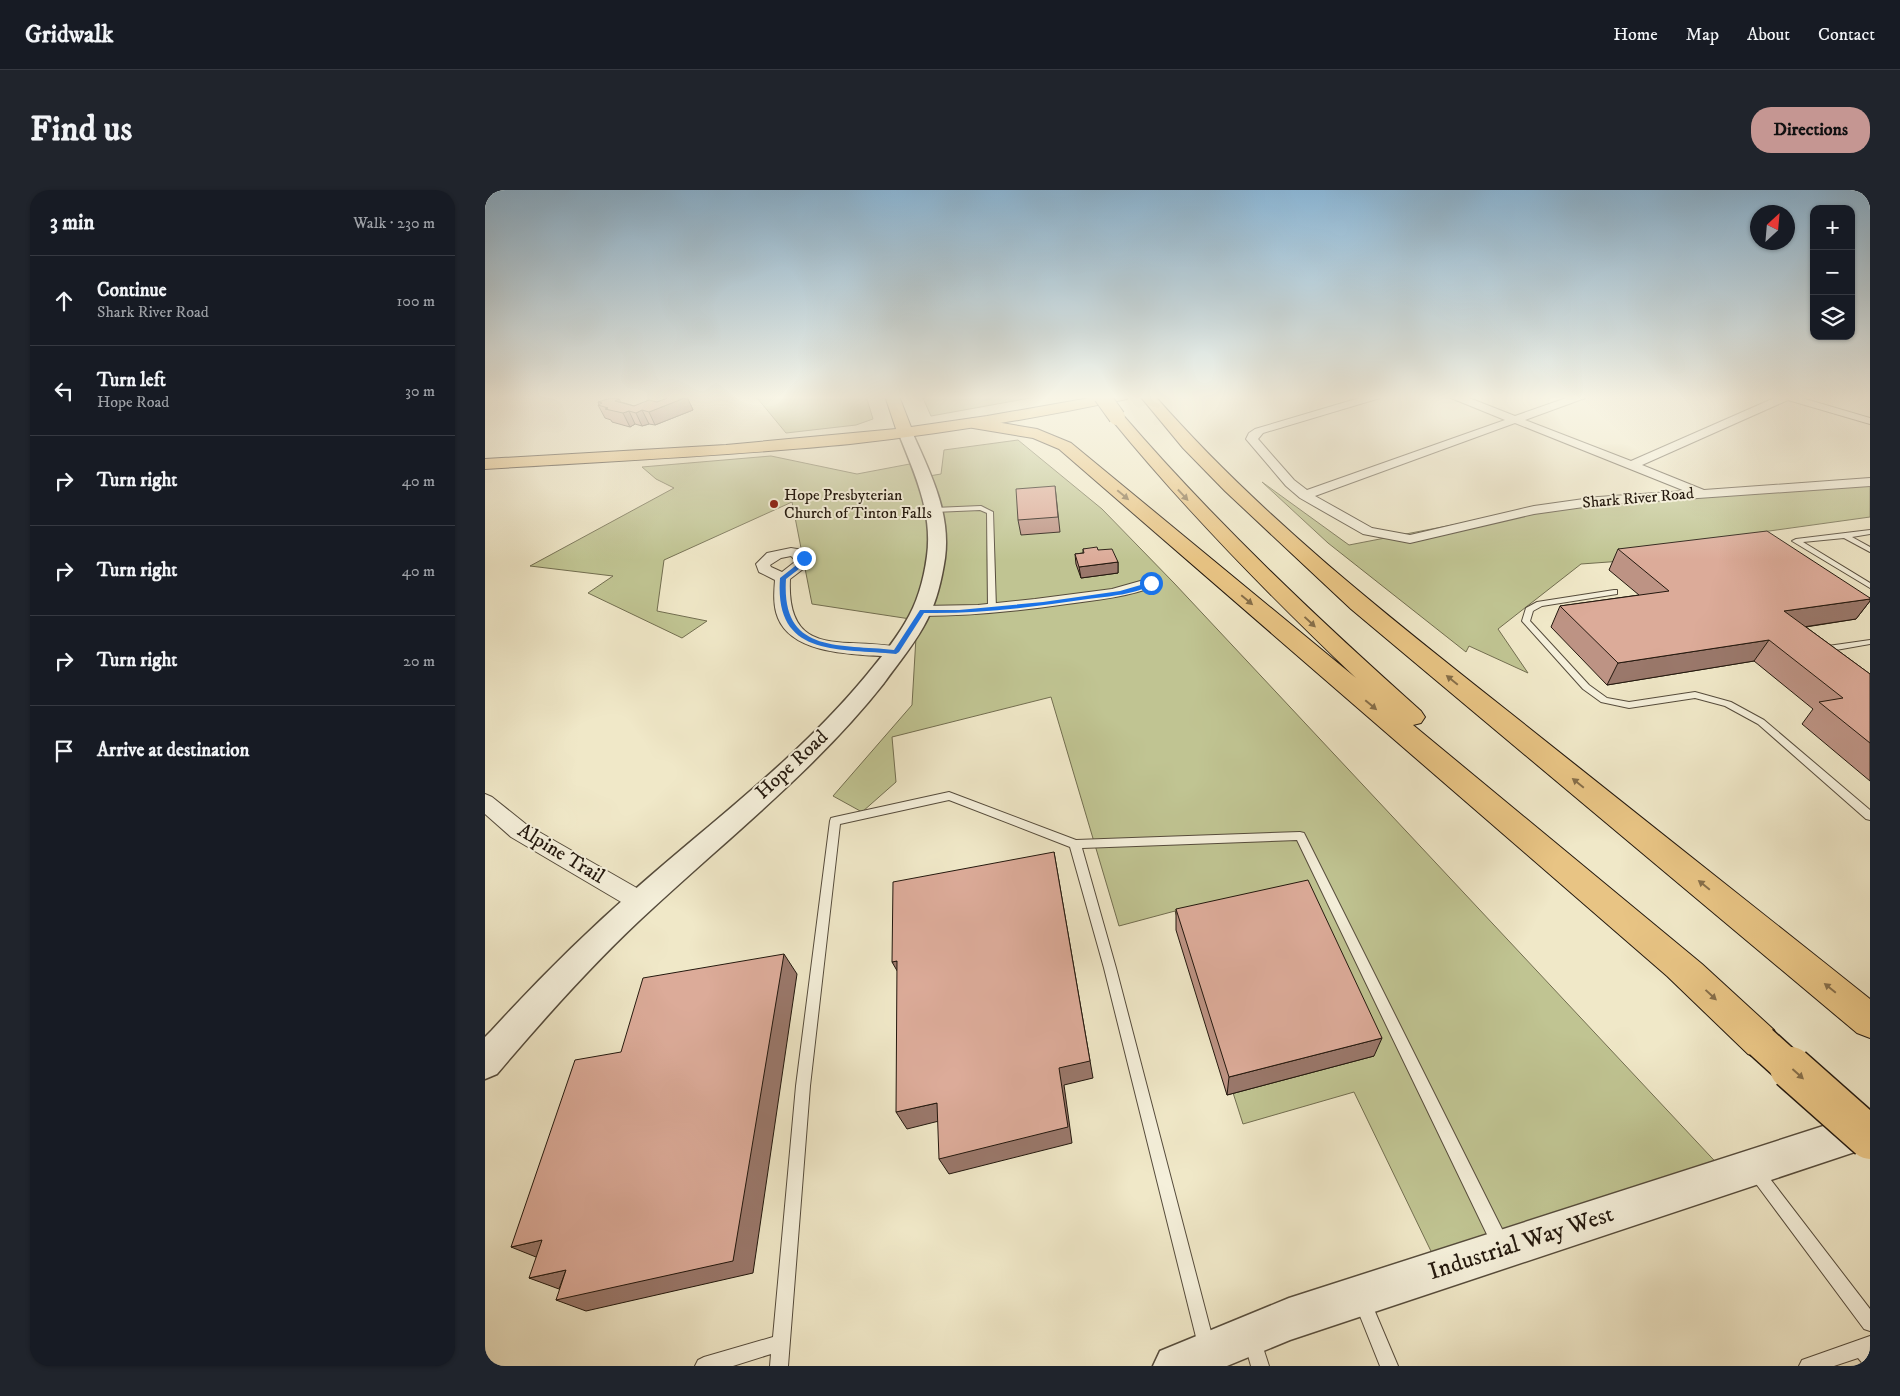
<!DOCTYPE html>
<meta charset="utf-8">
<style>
:root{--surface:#171b24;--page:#20242c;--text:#f1f3f6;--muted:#9ea1a6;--line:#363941;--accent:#c59692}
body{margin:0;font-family:"IM FELL DW Pica",serif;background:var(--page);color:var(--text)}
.controls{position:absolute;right:15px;top:15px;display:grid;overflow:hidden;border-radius:10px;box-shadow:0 1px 4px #0004}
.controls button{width:45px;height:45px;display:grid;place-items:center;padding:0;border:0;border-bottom:1px solid var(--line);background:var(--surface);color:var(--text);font:25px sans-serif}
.compass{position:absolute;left:1265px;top:15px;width:45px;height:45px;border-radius:50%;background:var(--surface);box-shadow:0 1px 4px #0004;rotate:26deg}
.stop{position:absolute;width:15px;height:15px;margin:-11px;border:4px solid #1a73e8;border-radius:50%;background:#fff}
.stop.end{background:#1a73e8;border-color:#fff;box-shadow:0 1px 5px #0008}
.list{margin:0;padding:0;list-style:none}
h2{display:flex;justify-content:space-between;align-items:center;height:65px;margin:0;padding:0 20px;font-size:21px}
h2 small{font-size:16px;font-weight:400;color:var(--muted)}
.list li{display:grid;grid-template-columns:32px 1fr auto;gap:15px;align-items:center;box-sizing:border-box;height:90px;padding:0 20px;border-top:1px solid var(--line)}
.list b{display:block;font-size:19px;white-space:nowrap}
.list p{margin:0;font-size:16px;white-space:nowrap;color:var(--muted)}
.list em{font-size:16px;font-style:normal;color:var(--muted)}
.icon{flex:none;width:28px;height:28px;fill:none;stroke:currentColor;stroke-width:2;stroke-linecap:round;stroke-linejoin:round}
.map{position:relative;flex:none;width:1385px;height:1176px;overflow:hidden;border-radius:20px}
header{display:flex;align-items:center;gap:30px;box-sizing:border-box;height:70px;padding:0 25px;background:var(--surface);border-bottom:1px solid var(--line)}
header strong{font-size:24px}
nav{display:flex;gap:28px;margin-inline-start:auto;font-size:18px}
.intro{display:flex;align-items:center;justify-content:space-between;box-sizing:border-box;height:120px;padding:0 30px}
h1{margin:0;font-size:35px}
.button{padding:12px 22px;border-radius:20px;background:var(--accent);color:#111;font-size:18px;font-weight:700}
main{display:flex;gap:30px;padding:0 30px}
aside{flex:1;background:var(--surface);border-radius:20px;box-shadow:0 1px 4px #0004}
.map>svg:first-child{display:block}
.green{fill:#c0c492;stroke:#726e50}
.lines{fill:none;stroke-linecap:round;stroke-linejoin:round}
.service-casing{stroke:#564c3c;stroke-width:2}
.minor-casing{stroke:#564c3c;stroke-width:2}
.tertiary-casing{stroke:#564c3c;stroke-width:3}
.primary-casing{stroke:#23180e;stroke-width:2}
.motorway-casing{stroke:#23180e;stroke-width:2}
.service{fill:#f5f0db;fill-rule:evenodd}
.minor{fill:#f5f0db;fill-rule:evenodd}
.tertiary{fill:#f5f0db;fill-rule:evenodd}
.primary{fill:#e8c484;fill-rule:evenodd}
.motorway{fill:#e8c484;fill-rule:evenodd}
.motorway-bridge-far2-casing{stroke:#23180e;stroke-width:18;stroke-linecap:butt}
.motorway-bridge-far1-casing{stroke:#23180e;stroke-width:36;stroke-linecap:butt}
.motorway-bridge-casing{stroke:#23180e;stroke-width:45;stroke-linecap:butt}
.motorway-bridge-far2{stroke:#e8c484;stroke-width:16}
.motorway-bridge-far1{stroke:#e8c484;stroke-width:33}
.motorway-bridge{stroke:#e8c484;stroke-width:42}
.wall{fill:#bd9384;stroke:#23180e}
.shaded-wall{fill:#9a786b;stroke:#23180e}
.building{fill:#dcab99;stroke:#23180e}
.oneway{fill:#866e49}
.route{fill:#1a73e8}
.poi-dot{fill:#8f2418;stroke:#f5f0db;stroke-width:2}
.labels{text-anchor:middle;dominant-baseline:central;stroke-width:4;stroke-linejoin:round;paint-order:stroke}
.far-poi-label{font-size:16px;fill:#23180e;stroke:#f5f0db;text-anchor:start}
.far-street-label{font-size:16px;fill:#23180e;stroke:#f5f0db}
.street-label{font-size:20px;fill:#23180e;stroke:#f5f0db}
.near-street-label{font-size:24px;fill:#23180e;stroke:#f5f0db}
</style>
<header>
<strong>Gridwalk</strong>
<nav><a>Home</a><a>Map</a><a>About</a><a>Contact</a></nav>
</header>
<div class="intro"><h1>Find us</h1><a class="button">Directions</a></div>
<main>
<aside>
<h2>3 min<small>Walk · 230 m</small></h2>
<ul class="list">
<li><svg class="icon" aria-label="ahead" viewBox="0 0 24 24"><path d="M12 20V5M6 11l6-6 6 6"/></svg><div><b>Continue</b><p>Shark River Road</p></div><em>100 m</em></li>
<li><svg class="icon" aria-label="left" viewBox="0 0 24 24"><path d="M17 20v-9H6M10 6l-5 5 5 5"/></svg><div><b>Turn left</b><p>Hope Road</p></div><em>30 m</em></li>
<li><svg class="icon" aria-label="right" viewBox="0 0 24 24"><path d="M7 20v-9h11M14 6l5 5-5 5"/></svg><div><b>Turn right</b></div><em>40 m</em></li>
<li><svg class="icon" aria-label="right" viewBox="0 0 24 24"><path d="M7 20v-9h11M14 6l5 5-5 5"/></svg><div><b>Turn right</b></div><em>40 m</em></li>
<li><svg class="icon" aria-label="right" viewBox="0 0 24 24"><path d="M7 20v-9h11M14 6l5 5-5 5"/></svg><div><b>Turn right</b></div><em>20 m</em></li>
<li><svg class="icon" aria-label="arrive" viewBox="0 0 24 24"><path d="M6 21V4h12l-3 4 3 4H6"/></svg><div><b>Arrive at destination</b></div></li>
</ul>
</aside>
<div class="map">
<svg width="1385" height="1176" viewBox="0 0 1385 1176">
<rect width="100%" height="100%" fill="#f0e8c8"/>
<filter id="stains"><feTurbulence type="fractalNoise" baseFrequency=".004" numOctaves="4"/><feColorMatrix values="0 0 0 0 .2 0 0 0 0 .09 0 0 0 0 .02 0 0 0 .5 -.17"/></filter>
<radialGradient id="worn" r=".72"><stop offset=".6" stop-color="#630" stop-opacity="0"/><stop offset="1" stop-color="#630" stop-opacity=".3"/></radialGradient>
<!-- green -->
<path class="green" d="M262,206H381L388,229L371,235L301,243L273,209Z
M437,206H556L446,226Z
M533,250L617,319L689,393L1240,982L958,1086L869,902L758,934L690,721L634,736L566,507L407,547L411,592L377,622L348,606L427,515L432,430L327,414L307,312L179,370L172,421L222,431L197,448L103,403L128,386L45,376L189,298L171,289L157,277L286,266L372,284L430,273L438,287L456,284L459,260Z
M1385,291V327L1270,343L1179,368L1096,374L1013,439L1043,483L984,456L981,462L843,353L777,292L864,355L1060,317Z"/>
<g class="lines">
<defs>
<path id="service" d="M496,316L508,322L511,419L507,421L503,419L502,323L495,320L449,322L446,320L449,318Z
M1385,340V344L1367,347L1385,357V362L1359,348L1318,352L1385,393V398L1307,351L1311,349Z
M1129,400H1132V404L1057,416L1048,421L1045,431L1104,495L1122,508L1144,512L1210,502L1246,512L1279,530L1385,620V630L1381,629L1273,534L1240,516L1210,508L1144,518L1116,512L1098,499L1037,431L1041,418L1052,412Z
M1385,450V454L1351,460L1354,463L1350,466L1339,459L1343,456Z
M464,602L591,650L815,642L819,643L1021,1047L1023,1053L1021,1059L1015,1061L1009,1059L812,650L597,658L631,778L730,1157L727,1163L721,1166L715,1163L619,778L585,657L464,610L355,634L325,896L303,1176H285L286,1164L248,1176H210L213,1170L219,1167L288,1147L311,896L345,631L346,628L350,627Z
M1271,975L1276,977L1385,1119V1141L1379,1139L1266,987L1264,982L1266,977Z
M877,1103L883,1105L913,1176H895L869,1111L871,1105Z
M768,1142L774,1145L784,1176H766L759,1151L762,1145Z
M1385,1146V1176L1379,1175L1373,1168L1349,1176H1314L1317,1170Z"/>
<path id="minor" d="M881,206H896L895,208L778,243L773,249L809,290L822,300L1020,230L966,208L965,206H979L1030,226L1087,206H1101L1100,208L1040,230L1146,271L1294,206H1310L1385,228V234L1303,210L1157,275L1219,300L1385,288V296L1113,315L1049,324L925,353L878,344L815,308L801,296L761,249L764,243L770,239ZM1030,233L1200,301L1113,307L1049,316L925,345L887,338L830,306Z
M306,358L318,360L326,369L322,376L305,389C301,473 364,445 417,458L419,462L417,466L411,467C376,464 309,467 293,428C288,416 289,403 290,390L274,382L271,374L282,363ZM306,366L311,371L297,382L286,377L285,375L296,368Z
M666,388L671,390L674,393L671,396C642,407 612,410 582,414C534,421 486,426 437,426L431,424L429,421L431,418L437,416L493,415L550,409L627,399Z
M0,604L7,607L42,635L164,705L168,712L164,719L156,722L148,719L26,647L0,624Z"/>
<path id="tertiary" d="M420,238L425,239L427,242C445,282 466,323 460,368C457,388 452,410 443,428C432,451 414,472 399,493C332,578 247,645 168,718C112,769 61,826 12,884L0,889V847L7,840C51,792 98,745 147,702C226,632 312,569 380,487C394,470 409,452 420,433C432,414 439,389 442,366C448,322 429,282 413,242L415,239Z
M1385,921V957L805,1150L742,1176H668L675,1161L804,1108Z"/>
<path id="primary" d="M400,206H414L426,237L502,226L616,206H644L642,209L637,210C547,229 456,244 365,254C244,266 122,271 0,279V269L241,255L411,239Z"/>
<path id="motorway" d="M655,206H670C774,325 900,424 1024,522C1144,618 1265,713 1385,809V848L1372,843L866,419L740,301L698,258Z
M632,222L637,224C729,331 831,427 936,521L940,527L936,533L928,535L1217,774L1289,840L1294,852L1289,864L1276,870L1263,864L1182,786L574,259L548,248L488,238L483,236L480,233L483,230L488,228L552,239L586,253L871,488C785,406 702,322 627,230L624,227L627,224Z"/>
</defs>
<!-- service casing -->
<use href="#service" class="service-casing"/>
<!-- minor casing -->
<use href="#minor" class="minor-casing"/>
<!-- tertiary casing -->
<use href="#tertiary" class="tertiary-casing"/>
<!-- primary casing -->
<use href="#primary" class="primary-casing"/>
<!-- motorway casing -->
<use href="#motorway" class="motorway-casing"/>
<!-- service -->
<use href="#service" class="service"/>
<!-- minor -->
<use href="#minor" class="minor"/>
<!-- tertiary -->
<use href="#tertiary" class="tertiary"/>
<!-- primary -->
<use href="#primary" class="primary"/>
<!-- motorway -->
<use href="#motorway" class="motorway"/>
<defs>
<path id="motorway-bridge-far2" d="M617,206L632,227"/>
<path id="motorway-bridge-far1" d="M1276,852L1307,880"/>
<path id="motorway-bridge" d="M1306,878L1385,948"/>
</defs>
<!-- motorway-bridge-far2 casing -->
<use href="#motorway-bridge-far2" class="motorway-bridge-far2-casing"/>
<!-- motorway-bridge-far1 casing -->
<use href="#motorway-bridge-far1" class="motorway-bridge-far1-casing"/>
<!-- motorway-bridge casing -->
<use href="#motorway-bridge" class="motorway-bridge-casing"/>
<!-- motorway-bridge-far2 -->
<use href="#motorway-bridge-far2" class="motorway-bridge-far2"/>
<!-- motorway-bridge-far1 -->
<use href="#motorway-bridge-far1" class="motorway-bridge-far1"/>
<!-- motorway-bridge -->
<use href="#motorway-bridge" class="motorway-bridge"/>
</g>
<!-- wall -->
<path class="wall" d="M202,207L208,220L170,235L164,234L157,236L150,234L145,237L127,232L126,230L120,228L113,215H114L113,212H136L149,216Z
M570,296L575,342L536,345L533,330Z
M598,359L613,360L633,372V383L596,388L591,374L590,364L598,363Z
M1133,359L1385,408V411L1371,429L1321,437L1385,484V591L1317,534L1328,519L1269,471L1122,495L1066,437L1075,416L1154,405L1124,380Z
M691,719L889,866L742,905L691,740Z"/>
<!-- shaded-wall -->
<path class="shaded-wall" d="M202,207L208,220L170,235L164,222Z
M134,209L141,222L144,221L150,234L145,237L138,223L130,211Z
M157,220L164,234L157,236L151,223Z
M633,372V383L596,388L594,377Z
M1385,409V411L1371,429L1285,442L1299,421Z
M1284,450L1269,471L1122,495L1133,473Z
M569,662L608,888L579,895L587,953L464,984L454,969L574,878Z
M299,764L312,784L268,1083L101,1121L71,1110Z
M412,771L418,791L407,772Z
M897,848L889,866L742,905L744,887Z
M452,913L462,929L422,939L411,922Z
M57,1050L56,1069L26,1057Z
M81,1080L74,1099L44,1088Z"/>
<!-- building -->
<path class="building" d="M187,206H198L202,207L164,222L157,220L151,223L144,221L138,223L120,219L123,218L113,215L117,213L113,212L126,208L134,209L130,211L149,216L164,210L172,212Z
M570,296L573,327L533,330L531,299Z
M1282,341L1385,408V409L1299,421L1385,484V553L1334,512L1358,508L1284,450L1133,473L1075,416L1184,401L1133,359Z
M612,357L613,360L627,359L633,372L594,377L590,364L599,363L598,359Z
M569,662L605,871L574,878L583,937L454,969L452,913L411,922L412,771L407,772L408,692Z
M823,690L897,848L744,887L691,719Z
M299,764L248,1071L71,1110L81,1080L44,1088L57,1050L26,1057L90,870L136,862L158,788Z"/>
<!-- one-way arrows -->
<defs><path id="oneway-solid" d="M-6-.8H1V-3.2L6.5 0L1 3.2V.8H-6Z" transform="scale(1.25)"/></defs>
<g class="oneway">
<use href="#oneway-solid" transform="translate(638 305) rotate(40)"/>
<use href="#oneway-solid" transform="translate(698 305) rotate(47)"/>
<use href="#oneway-solid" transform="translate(762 410) rotate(40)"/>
<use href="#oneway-solid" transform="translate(825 432) rotate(43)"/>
<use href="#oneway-solid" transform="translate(967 490) rotate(-141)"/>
<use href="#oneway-solid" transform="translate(886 515) rotate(40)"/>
<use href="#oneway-solid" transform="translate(1093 593) rotate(-141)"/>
<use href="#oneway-solid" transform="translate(1219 695) rotate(-141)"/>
<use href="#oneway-solid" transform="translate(1345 798) rotate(-141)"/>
<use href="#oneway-solid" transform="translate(1226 805) rotate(43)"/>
<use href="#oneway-solid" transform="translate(1313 884) rotate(42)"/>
</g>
<!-- sky -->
<linearGradient id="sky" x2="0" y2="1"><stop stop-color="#8bb8d9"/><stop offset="0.56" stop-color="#f8f5e6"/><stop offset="1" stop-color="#f8f5e6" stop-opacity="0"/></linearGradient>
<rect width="1385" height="370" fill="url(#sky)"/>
<!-- route -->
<path class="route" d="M317,367L322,368L319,375L301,389C296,464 353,454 409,460L435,420H474L558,412L635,401L666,392L669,393C651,405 624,406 603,409C549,417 494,424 439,423L414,462L411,464C353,458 289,468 295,388L314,373Z"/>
<!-- markers -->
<circle class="poi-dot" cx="289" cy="314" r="5"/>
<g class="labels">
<!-- far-poi labels -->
<g class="far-poi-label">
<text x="299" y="305">Hope Presbyterian<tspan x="299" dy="18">Church of Tinton Falls</tspan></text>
</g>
<!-- far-street labels -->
<g class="far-street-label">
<text transform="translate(1153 308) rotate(-5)">Shark River Road</text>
</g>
<!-- street labels -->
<g class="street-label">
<text transform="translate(307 575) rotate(-43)">Hope Road</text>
<text transform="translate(76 664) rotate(31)">Alpine Trail</text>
</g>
<!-- near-street labels -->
<g class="near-street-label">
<text transform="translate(1036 1053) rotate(-18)">Industrial Way West</text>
</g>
</g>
<rect width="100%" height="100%" filter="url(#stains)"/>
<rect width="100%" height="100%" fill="url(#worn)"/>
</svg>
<div class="controls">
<button>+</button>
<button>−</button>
<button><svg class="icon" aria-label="layers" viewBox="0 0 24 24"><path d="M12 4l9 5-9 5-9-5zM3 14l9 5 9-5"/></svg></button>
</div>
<svg class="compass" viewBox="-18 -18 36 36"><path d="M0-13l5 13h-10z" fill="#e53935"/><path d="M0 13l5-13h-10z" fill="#9ea1a6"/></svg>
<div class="stop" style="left:666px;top:393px"></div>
<div class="stop end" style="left:319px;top:368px"></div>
</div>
</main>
